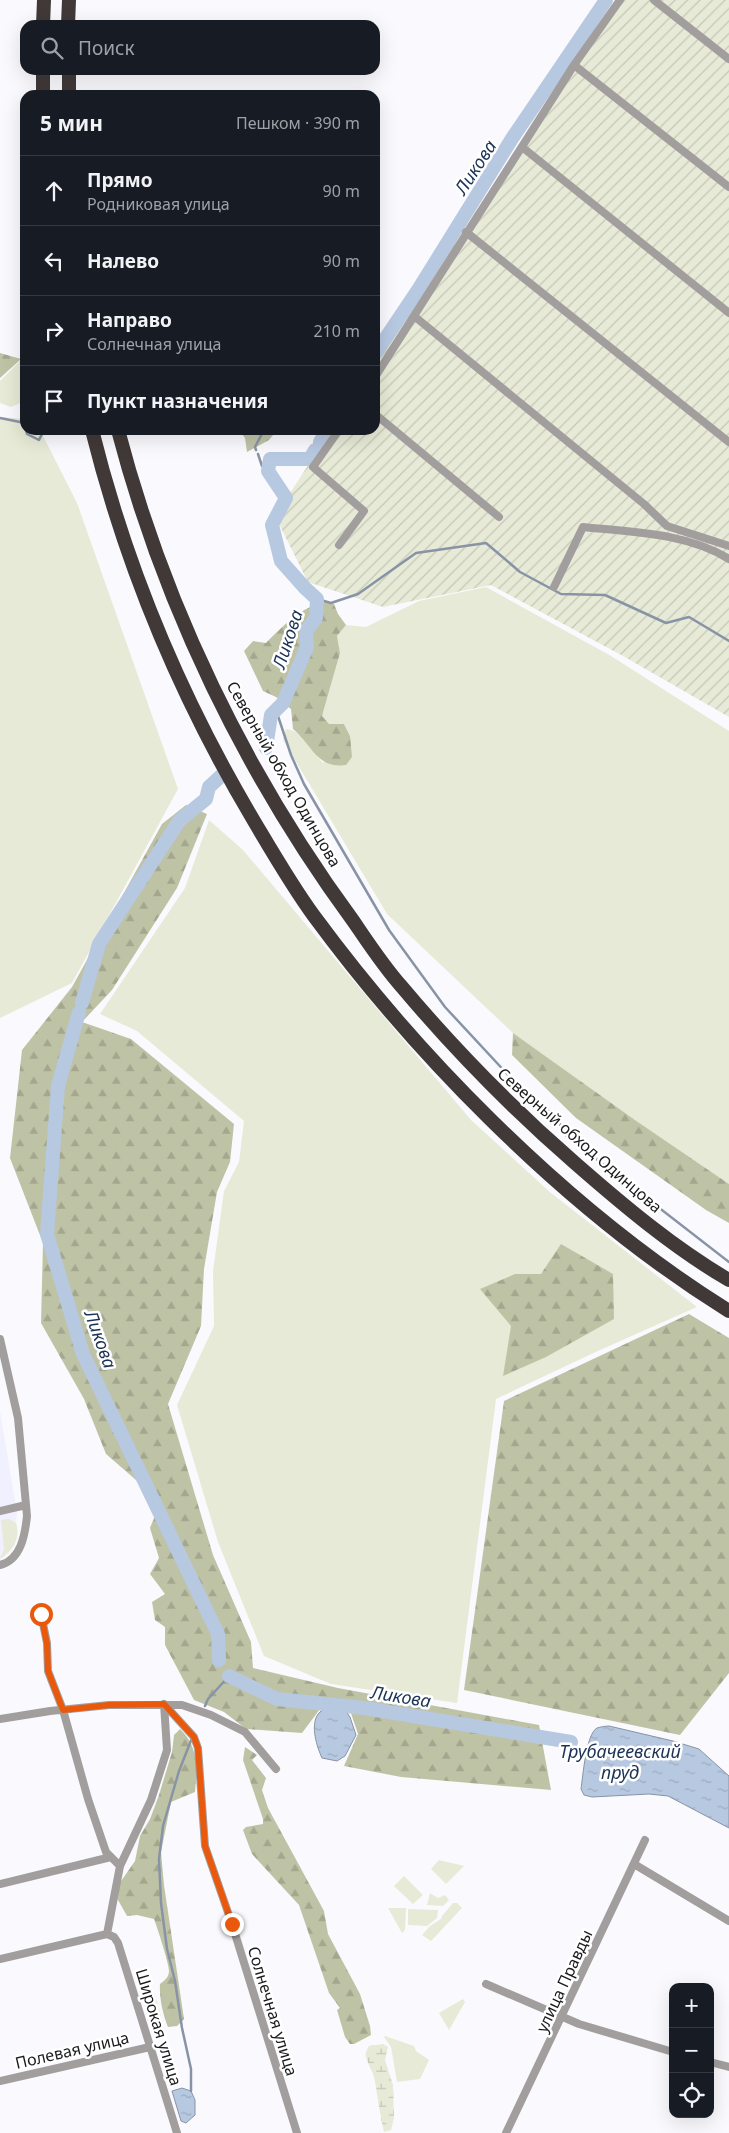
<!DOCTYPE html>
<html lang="ru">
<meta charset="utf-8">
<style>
:root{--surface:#171b24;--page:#242831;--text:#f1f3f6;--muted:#9ea1a6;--line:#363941}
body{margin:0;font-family:"Noto Sans",sans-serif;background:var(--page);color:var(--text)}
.controls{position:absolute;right:15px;bottom:15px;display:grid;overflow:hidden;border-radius:10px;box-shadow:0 5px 20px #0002}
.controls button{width:45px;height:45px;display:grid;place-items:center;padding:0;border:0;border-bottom:1px solid var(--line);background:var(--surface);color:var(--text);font:25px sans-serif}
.stop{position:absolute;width:15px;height:15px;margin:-11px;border:4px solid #ea580c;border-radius:50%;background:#fff}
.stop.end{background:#ea580c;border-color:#fff;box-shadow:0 1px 5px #0008}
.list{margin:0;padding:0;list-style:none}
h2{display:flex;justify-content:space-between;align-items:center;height:65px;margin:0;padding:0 20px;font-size:21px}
h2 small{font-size:16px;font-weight:400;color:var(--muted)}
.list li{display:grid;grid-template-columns:32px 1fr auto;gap:15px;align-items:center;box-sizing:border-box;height:70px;padding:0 20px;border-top:1px solid var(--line)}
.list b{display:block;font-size:19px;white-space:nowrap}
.list p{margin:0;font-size:16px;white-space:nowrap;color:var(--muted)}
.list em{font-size:16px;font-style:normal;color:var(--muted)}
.icon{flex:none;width:28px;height:28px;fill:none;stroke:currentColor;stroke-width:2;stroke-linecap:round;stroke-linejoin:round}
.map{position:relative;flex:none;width:729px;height:2133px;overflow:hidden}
.search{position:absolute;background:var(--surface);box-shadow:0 5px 20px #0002;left:20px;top:20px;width:360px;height:55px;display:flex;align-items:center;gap:12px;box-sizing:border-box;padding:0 18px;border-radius:15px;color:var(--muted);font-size:19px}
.panel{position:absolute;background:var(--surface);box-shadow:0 5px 20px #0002;left:20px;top:90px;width:360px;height:345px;border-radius:15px}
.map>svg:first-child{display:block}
.built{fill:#f1f0fe}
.green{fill:#e7ead6}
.forest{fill:url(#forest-firs)}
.wetland{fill:url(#wetland-marsh)}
.garden{fill:url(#garden-furrows)}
.water{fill:url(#water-ripples);stroke:#8894a6}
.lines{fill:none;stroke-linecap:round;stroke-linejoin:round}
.stream{stroke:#8894a6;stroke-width:2.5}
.river{stroke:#b7c8e1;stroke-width:14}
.street{stroke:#a19e9d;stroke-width:8}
.highway{stroke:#403938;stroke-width:14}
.route{stroke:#ea580c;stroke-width:6}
.labels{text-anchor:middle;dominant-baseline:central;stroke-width:5;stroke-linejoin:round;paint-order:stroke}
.street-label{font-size:16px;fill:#1a1a1c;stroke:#fff}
.water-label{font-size:18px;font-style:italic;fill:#1c3356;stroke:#fff}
</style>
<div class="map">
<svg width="729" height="2133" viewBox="0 0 729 2133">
<defs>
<pattern id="forest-firs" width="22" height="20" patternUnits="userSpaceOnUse" patternTransform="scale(1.25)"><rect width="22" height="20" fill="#bfc3a6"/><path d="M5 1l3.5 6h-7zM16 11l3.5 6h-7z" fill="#a4a78e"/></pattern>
<pattern id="wetland-marsh" width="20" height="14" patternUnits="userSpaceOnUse" patternTransform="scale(1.25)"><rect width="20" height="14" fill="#e7ead6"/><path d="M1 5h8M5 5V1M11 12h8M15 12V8" fill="none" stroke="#c6c8b7"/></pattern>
<pattern id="garden-furrows" width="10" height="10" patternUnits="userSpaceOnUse" patternTransform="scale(1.25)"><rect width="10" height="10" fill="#e7ead6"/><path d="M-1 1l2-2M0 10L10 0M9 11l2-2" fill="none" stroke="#c6c8b7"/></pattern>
<pattern id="water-ripples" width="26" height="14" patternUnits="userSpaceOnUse" patternTransform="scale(1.25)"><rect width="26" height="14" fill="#b7c8e1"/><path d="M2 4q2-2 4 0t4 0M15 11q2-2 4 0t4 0" fill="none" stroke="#9dabc0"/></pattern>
</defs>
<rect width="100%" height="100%" fill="#fafafe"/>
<!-- built -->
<path class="built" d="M0,1411L17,1512L15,1545L0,1560Z"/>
<!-- green -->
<path class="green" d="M25,356V401L11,407L0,403V381Z
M0,417L25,419V430H40L77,503L178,789L72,983L0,1018Z
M486,587L611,656L729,731V1184L635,1120L513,1033L387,914L283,740L286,729C302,730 313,751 323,763L350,736L344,724L329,725L322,716L340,653L337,636L346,625L366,627L419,601Z
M209,820L243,850L471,1120L551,1193L697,1307L600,1350L496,1399L457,1703L331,1684L264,1656L218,1542L177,1405L214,1326L213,1271L224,1191L239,1162L244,1121L137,1031L100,1014L185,888Z
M9,1519L16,1523C21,1538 13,1551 0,1559L4,1549L1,1520Z
M439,1860L464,1866L446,1884L431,1869Z
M404,1876L423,1895L413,1904L394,1886Z
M430,1893L438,1898L445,1895L449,1900L443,1906L427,1905Z
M453,1903H457L462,1908L431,1941L422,1935L430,1926L441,1919L442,1916Z
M388,1908H406L405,1930L402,1933Z
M408,1909L438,1910L437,1918L427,1926L408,1925Z
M155,1995L163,2023L151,2027L143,1998Z
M463,1999L465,2002L449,2030L439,2013Z
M385,2036L414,2046L416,2051L429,2060L420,2079L397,2082L391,2047L384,2037Z"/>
<!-- forest -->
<path class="forest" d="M0,353L21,359L0,378Z
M239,430H277L269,440L247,452L245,438Z
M326,602L334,604L338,614L346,625L337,636L340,653L322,716L329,724H344L350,736L352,757L346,765C317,769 313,746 293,729L291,709L276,697L263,691L244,651L253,641L266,643C283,626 302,606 326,602Z
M186,805L207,814L177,888L112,990L82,1022L131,1039L234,1124L230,1162L217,1192L204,1269L201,1326L168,1404L213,1555L251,1642L253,1668L338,1688L539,1725L551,1790L401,1777L344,1766L358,1734L351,1713L339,1701L320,1709L302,1733L246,1729L224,1712L194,1700L165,1645V1627L155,1620L152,1602L165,1594L150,1574L159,1558L150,1528L156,1513L151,1493L106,1454L84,1399L41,1323L43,1243L10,1158L22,1050L72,987L162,824Z
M513,1033L635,1120L729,1184V1223L706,1210L576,1118L512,1055Z
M561,1244L613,1274L614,1319L546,1357L503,1376L511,1326L480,1289L515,1274H541Z
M689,1314L729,1338V1673L680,1735L464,1690L504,1401Z
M180,1729C199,1747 197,1768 195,1792L171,1802L161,1852L164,1885L184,2019L177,2026L168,2027C163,2015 159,1997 160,1984C165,1980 169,1977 169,1971C169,1963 157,1927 154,1919L137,1915L127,1916L118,1900L119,1884L135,1861L140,1836L150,1819L159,1795L172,1752L174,1735Z
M245,1747L257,1755L252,1760L266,1778L262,1790L268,1808L324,1911L328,1934L360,1994L370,2026L371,2035L354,2044H350L345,2037L337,2010L340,2008L329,1993L299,1905L252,1854L243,1830L246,1827L263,1824V1819L243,1760Z"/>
<!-- wetland -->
<path class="wetland" d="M383,2044L388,2047L385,2060L393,2085L394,2118L391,2130L384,2132C380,2116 378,2099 375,2082C374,2073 368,2065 366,2057C365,2053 367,2050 369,2046Z"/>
<!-- garden -->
<path class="garden" d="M615,0H729V717L623,656L491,585L383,607L308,582L275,516L331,430H375V364Z"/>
<!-- water -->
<path class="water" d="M339,1702L350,1717L356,1735L345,1756L337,1761L322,1758C317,1747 310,1726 318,1714C323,1708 333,1705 339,1702Z
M609,1726L673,1741L699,1749L729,1776V1828L668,1796L649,1794L592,1797L584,1795L581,1789C583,1776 586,1734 597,1728C600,1727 606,1726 609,1726Z
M182,2088L191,2091L195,2100V2115L186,2123L181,2121L172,2091Z"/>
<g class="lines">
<!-- stream -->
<path class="stream" d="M0,418L25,423
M26,430L27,434L39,440L44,430
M256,450L255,447L264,430
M258,454L262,466H269
M317,599L331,603L358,594L416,553L486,543L520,572L561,594L605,595L666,623L689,617L729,641
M276,710L291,755L304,784L389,930L445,1007L536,1105C550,1110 560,1120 564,1134L729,1262
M205,1706L208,1699L229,1676
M191,2091V2069L182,2028L175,1981L167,1949L161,1903L159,1859L163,1826L179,1771L192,1738"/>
<!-- river -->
<path class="river" d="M375,354L418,290L513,137L606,0
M320,442L327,430
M266,748L271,715L283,703L307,647L306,631L316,618L317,599L305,588L281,561L272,525L286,498L268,471L270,459H310L315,450
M82,1003L99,944L179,821L206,799L209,787L222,775
M79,1012L58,1086L47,1234L83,1354L218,1634L219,1660
M229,1676L277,1699L364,1708L571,1742"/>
<!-- street -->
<path class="street" d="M654,0L729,59
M574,65L729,187
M522,147L729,313
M466,232L729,442
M414,316L644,504L667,526L729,546
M375,377L574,65L620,0
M375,414L499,517
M339,430L313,467L364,511L339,545
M554,587L583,527C632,532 687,533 729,559
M0,1339L18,1418L27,1516C25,1535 21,1560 0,1565
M0,1511L26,1505
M41,1614L47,1643L48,1671L63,1710L88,1799L106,1852L120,1866
M164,1704L194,1737L198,1748L205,1846L232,1924L297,2133
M0,1719L50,1711L109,1705H182L211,1715L245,1732L276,1769
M634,1864L729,1921
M0,1884L111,1857
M107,1934L120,1866L151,1800L167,1750L164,1704
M107,1934L114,1937L118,1943L177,2133
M0,1959L107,1934
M486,1984L579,2024L673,2052
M710,2062L729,2067
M0,2081L150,2047
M506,2133L645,1840"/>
<!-- highway -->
<path class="highway" d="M43,25L44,0
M68,25L69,0
M69,70V95
M43,95V70
M92,430C126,567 182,700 254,821C273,853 292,886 314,916C367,988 426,1056 490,1119C563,1191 642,1257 729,1311
M118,430C164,606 246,775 354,922C369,944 384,967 402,987C455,1050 513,1109 575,1163C623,1205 674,1248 729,1280"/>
</g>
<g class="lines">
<!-- route -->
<path class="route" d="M41,1614L47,1644L48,1671L63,1710L109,1705L164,1704L194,1737L198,1748L205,1846L232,1924"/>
</g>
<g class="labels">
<!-- street labels -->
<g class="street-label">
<text transform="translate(284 774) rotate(60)">Северный обход Одинцова</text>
<text transform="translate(580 1140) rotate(41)">Северный обход Одинцова</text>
<text transform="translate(564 1981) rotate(-65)">улица Правды</text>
<text transform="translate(273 2011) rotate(73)">Солнечная улица</text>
<text transform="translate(159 2027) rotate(73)">Широкая улица</text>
<text transform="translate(72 2050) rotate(-13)">Полевая улица</text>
</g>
<!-- water labels -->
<g class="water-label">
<text transform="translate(475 167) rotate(-57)">Ликова</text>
<text transform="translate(287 639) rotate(-72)">Ликова</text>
<text transform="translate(101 1339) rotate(70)">Ликова</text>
<text transform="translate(401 1696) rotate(9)">Ликова</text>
<text x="620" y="1751">Трубачеевский<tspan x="620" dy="21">пруд</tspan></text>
</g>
</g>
</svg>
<div class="controls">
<button>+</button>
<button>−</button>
<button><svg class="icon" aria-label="locate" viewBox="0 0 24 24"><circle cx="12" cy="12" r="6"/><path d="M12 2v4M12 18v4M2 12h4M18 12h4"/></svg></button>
</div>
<div class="stop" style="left:41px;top:1614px"></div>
<div class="stop end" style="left:232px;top:1924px"></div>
<div class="search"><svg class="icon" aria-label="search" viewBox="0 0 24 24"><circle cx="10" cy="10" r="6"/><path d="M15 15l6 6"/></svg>Поиск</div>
<section class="panel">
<h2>5 мин<small>Пешком · 390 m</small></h2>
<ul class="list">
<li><svg class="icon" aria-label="ahead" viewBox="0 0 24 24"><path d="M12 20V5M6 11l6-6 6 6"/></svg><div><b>Прямо</b><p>Родниковая улица</p></div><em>90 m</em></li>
<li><svg class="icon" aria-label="left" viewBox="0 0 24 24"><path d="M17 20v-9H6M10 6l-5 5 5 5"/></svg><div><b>Налево</b></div><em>90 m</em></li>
<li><svg class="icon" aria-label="right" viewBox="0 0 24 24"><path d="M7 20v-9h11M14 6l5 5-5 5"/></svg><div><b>Направо</b><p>Солнечная улица</p></div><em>210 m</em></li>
<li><svg class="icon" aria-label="arrive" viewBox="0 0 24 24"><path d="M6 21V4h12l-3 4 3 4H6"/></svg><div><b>Пункт назначения</b></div></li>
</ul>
</section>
</div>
